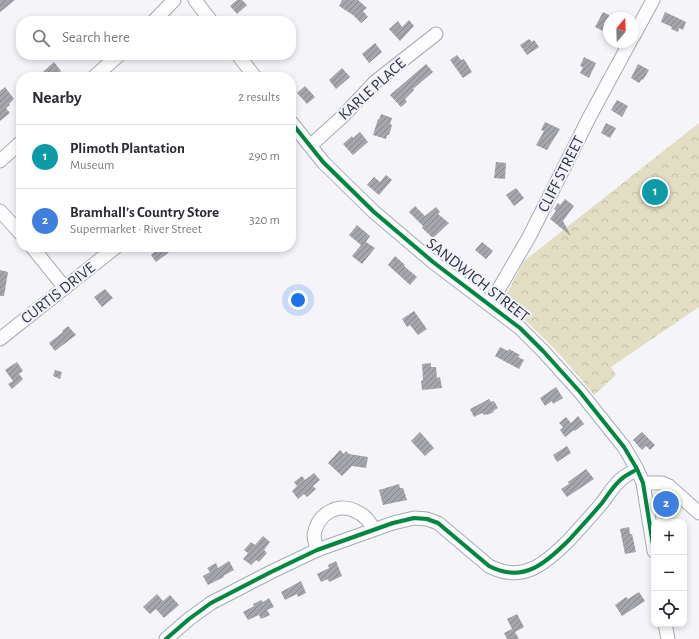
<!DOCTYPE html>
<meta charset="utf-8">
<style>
:root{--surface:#fff;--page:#f7f7f7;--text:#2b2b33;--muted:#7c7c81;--line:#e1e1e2;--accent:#0b8043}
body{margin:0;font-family:"Alegreya Sans",sans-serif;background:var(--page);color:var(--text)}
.controls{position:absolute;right:12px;bottom:12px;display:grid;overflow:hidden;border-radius:8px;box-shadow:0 2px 6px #0003}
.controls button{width:36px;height:36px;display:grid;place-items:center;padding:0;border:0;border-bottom:1px solid var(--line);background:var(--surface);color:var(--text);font:20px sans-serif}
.compass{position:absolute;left:603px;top:12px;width:36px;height:36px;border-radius:50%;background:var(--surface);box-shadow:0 2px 6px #0003;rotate:19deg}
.you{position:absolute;left:298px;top:300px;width:14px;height:14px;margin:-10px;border:3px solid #fff;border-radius:50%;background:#1a73e8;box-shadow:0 0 0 6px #1a73e833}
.badge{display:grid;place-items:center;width:26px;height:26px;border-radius:50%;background:var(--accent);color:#fff;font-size:13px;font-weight:700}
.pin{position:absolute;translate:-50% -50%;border:2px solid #fff;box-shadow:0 1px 4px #0006}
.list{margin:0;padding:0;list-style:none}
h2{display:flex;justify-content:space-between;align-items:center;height:52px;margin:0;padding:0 16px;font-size:17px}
h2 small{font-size:13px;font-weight:400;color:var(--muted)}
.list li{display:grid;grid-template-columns:26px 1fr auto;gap:12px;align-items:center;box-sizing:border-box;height:64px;padding:0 16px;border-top:1px solid var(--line)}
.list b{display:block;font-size:15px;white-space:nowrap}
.list p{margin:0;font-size:13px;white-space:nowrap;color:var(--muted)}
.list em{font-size:13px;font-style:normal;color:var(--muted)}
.icon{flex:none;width:22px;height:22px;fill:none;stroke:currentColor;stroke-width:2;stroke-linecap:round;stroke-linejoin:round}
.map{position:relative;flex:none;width:699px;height:639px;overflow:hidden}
.search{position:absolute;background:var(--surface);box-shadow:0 2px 6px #0003;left:16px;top:16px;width:280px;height:44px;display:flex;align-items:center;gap:10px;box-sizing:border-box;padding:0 14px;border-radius:16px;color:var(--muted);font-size:15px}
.panel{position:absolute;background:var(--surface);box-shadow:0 2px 6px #0003;left:16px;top:72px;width:280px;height:180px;border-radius:16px}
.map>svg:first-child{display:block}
.park{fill:url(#park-crowns)}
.building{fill:url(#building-hatch)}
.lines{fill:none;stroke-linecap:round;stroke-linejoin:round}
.minor-casing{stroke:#aaabb2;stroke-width:15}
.minor{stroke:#fdfdfe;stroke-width:13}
.cycleway-casing{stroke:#f1f2fc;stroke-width:6}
.cycleway{stroke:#00873e;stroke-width:4}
.labels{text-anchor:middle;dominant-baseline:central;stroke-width:4;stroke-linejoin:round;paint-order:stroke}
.street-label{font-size:16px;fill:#353740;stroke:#f1f2fc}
</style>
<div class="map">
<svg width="699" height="639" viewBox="0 0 699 639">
<defs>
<pattern id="park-crowns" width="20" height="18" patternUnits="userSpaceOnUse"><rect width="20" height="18" fill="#e2dec3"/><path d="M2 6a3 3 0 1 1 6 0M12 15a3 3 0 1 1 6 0" fill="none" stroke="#c2bfa9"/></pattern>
<pattern id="building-hatch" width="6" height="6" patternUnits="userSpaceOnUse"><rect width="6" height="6" fill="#a5a6ac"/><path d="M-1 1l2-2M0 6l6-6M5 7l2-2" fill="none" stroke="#87888d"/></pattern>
</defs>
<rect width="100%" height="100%" fill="#f4f4f9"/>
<!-- park -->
<path class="park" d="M699,123V307L611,367L616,375L594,395C567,360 537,329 503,301L524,261Z"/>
<!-- building -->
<path class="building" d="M0,0H15L0,12Z
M237,0H242L247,5L237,14L230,6Z
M342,0H358L367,8L363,11L368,17L361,23L353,15L339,6Z
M603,12L609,15V34L595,27Z
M665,12L686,22L683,30L679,28L678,32L671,29L672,27L661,22Z
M409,20L414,26L400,41L389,29L398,21L402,27Z
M529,39L532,42L534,40L539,47L527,55L520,45Z
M375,43L382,52L369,63L362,54Z
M457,55L461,60L464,59L472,72L463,78L450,60Z
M584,57L596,63L589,78L580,73L583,67L580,66Z
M54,62L61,71L54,77H37Z
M426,64L433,72L413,89L414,90L405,99L407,102L401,107L390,95Z
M638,64L649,70L643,80L642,79L639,83L631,78Z
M342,68L350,77L336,89L329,80Z
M305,86L315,97L307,104L297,93Z
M5,87L14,99L9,104L10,105L6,108L10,113L0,121V91Z
M617,100L628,106L622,117L611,110Z
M381,114L392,118L390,124L392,125L389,135H387L386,139L373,135L378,119L379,120Z
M545,122L560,129L547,150L536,145L544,131L541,130Z
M606,123L616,128L610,138L601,133Z
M360,132L368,142L353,155L343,144L352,136L353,138Z
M496,162L506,163L505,179L494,178Z
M386,175L392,180L379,195L367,185L374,177L380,182Z
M516,188L524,198L514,206L506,195Z
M565,199L574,206L563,221L571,236L550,219L556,211L554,209L558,203L560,205Z
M415,206L425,216L436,207L440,212L438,214L449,223L433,238L422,228L423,226L409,212Z
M357,225L370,236L366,242L375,248L362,264L352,256L361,245L349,235Z
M482,242L493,251L486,259L475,250Z
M158,247H176L156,262L151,255L155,251L154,250Z
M395,256L405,265L404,266L417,277L410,285L388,265Z
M0,270L8,272L4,296H0Z
M105,289L113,298L102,307L94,297Z
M414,311L427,329L418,335L410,325L407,327L402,319Z
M68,326L76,335L55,351L49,343L63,332L62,331Z
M500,347L508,351L509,349L520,355L518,357L524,360L519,369L495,356Z
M17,362L23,371L19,374L23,379L12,389L8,384L13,381L5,370Z
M431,363V367H436L437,378L440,377L442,388L422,390L421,381L423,380L422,364Z
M55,370L62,372L60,379L53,376Z
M556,387L563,398L553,404L552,401L545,406L540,398Z
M489,399L491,402L494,401L498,408L493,411L494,412L487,415V414L484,415L482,413L474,417L470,409Z
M578,416L584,424L575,431L574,430L565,437L560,430L563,427L559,423L566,417L571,423Z
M420,432L434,448L425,456L411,441Z
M642,432L655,445L650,450L646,446L642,450L633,440Z
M567,446L571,453L557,462L553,455Z
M340,450L344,454L346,451L349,454L368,457L366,468L352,466L342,476L328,463Z
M586,469L594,479L567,497L561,489L569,484L568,482Z
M314,473L320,480L313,486L316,489L307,497L304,494L298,499L292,491L297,486L294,482L302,476L305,480Z
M399,484L400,488H403L407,500L383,505L379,490Z
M665,493L676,506L666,515L656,502Z
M629,527L630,534H632L636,552L625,554L620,529Z
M263,536L270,542L264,550L267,553L259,562L256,560L251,565L243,559L248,553L244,550L251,542L255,545Z
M229,561L234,570L223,576L224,577L208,585L203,576L210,572L207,568L216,563L218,568Z
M336,561L342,576L329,582L328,579L321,582L317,574L329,568L328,565Z
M301,581L306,593L298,597L297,594L285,600L281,592Z
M639,592L645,601L622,616L615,605L626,597L628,599Z
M157,594L163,601L170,595L179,605L164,618L156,609L150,614L143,607Z
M269,598L274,607L267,610L270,615L261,619L259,615L248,620L243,612L254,606L253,604L261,600L263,602Z
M517,614L524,627L515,632L519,639H507L504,633L512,629L507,619Z"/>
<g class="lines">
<defs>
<path id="minor" d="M195,0L211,21
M154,21L174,0
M633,37L653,0
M238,55L255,77
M94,77L119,55
M291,122L323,162L374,212L433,262L520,328L543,351L580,392L624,447L637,469L643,483L654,551
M310,146L343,116L375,82L436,34
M0,161L21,142
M0,211L21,234
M32,247L65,288
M490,304L529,237L590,116L630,42
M0,339L116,247
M643,483H662L669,486L699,513
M317,550C316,546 314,539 314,535C318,512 340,501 359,513C366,516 370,523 374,529
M665,624L668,639
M166,639L189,619L211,603L271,572L317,550L393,523L414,518L427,519L438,523L489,566C523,584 546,563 569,540C580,528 591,516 602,503C608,495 615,483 624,477C628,474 633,472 637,469"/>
</defs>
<!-- minor casing -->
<use href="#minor" class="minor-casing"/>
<!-- minor -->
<use href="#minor" class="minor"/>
<defs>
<path id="cycleway" d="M291,122L323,162L374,212L433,262L520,328L543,351L580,392L624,447L637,469L643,483L654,551
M166,639L189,619L211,603L271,572L317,550L393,523L414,518L427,519L438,523L489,566C523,584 546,563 569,540C580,528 591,516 602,503C608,495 615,483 624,477C628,474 633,472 637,469"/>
</defs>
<!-- cycleway casing -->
<use href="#cycleway" class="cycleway-casing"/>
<!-- cycleway -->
<use href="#cycleway" class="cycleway"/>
</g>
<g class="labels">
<!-- street labels -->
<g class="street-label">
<text transform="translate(372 89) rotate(-42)">KARLE PLACE</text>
<text transform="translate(561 174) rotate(-63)">CLIFF STREET</text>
<text transform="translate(478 280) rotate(38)">SANDWICH STREET</text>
<text transform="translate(58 293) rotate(-38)">CURTIS DRIVE</text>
</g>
</g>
</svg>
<div class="controls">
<button>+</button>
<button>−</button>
<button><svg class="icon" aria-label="locate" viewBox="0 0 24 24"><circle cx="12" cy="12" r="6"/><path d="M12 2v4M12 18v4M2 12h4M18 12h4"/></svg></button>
</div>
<svg class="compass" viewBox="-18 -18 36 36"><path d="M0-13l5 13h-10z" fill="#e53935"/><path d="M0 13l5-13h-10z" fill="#7c7c81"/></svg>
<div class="you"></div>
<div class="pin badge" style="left:655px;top:192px;background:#0f9aa8">1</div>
<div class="pin badge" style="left:666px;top:504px;background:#3f7fe0">2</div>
<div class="search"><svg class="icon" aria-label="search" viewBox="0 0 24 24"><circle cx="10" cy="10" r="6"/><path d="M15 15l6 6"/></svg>Search here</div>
<section class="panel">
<h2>Nearby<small>2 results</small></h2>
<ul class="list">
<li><span class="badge" style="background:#0f9aa8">1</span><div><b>Plimoth Plantation</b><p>Museum</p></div><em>290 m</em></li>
<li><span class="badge" style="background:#3f7fe0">2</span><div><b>Bramhall’s Country Store</b><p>Supermarket · River Street</p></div><em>320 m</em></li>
</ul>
</section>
</div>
